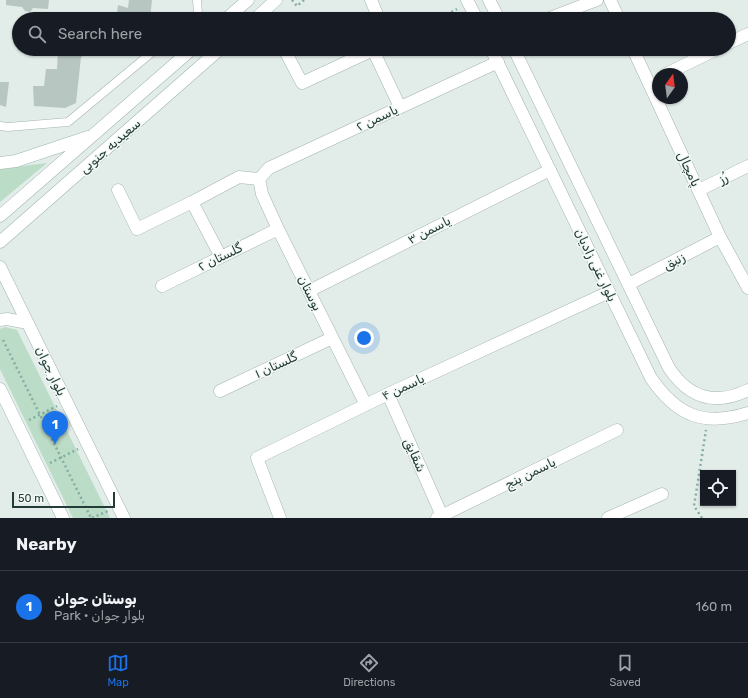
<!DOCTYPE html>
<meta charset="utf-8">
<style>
:root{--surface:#171b24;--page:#20242c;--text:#f1f3f6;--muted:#9ea1a6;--line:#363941;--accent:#1a73e8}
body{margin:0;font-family:Rubik,"Noto Naskh Arabic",sans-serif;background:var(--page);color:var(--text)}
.controls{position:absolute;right:12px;bottom:12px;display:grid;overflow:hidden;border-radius:0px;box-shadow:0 1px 3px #0004}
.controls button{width:36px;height:36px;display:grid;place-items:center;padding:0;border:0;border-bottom:1px solid var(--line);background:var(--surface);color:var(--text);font:20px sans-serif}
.compass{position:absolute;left:652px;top:68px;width:36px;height:36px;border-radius:50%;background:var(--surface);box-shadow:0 1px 3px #0004;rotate:14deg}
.scale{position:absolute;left:12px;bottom:10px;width:103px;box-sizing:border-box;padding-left:4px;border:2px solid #233c37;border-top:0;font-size:11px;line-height:14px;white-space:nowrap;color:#233c37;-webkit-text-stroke:3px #f2f8f6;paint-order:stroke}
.you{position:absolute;left:364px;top:338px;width:14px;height:14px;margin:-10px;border:3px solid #fff;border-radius:50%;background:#1a73e8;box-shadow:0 0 0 6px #1a73e833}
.badge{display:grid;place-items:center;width:26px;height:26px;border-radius:50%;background:var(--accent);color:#fff;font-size:13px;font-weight:700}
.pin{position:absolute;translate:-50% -33px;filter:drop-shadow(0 1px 2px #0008)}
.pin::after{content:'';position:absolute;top:21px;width:14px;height:12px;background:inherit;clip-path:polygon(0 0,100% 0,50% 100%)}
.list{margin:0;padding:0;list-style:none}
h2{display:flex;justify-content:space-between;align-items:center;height:52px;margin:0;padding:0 16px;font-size:17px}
h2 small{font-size:13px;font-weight:400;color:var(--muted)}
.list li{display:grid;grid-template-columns:26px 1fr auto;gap:12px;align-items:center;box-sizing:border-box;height:72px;padding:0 16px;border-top:1px solid var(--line)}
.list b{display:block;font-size:15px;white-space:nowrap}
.list p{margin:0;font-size:13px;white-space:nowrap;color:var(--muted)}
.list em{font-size:13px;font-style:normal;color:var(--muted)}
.icon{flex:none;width:22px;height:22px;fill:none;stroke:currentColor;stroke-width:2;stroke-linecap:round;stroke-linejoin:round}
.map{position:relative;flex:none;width:748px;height:518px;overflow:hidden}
.search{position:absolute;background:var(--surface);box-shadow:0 1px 3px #0004;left:12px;right:12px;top:12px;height:44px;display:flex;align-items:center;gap:10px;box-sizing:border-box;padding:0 14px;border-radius:22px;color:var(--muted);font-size:15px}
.sheet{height:124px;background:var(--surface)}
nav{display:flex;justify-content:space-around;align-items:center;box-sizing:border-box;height:56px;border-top:1px solid var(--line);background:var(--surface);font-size:11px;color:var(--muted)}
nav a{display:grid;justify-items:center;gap:2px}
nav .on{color:var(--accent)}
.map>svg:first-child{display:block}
.green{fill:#bbdcc7}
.building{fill:#b7c6c1}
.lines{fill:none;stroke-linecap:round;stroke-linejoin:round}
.service-casing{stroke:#a5b4af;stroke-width:9}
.minor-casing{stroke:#a5b4af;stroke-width:13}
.tertiary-casing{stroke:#a5b4af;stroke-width:13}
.secondary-casing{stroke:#a1b7b1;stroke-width:13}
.path{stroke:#83aea4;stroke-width:2.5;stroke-dasharray:2 3;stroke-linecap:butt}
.service{stroke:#fff;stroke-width:8}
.minor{stroke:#fff;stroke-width:12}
.tertiary{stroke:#fff;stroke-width:12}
.secondary{stroke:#fff;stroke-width:12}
.labels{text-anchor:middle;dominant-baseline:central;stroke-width:3;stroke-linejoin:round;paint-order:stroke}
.street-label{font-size:13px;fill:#233c37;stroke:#f2f8f6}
</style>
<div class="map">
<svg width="748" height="518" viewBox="0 0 748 518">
<rect width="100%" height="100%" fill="#e2ece8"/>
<!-- green -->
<path class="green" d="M47,163L0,202V169Z
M5,327L17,330L110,518H73L0,369V329Z"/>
<!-- building -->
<path class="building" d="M6,0H49L48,9L33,8L30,12L25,11L22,7L6,5Z
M129,0H152L150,19H116L118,5L128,8Z
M58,49H90L88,53L81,57L76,103L65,108L34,106L33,86H44L46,69H57Z
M0,82H9L6,107L0,105Z"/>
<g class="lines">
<defs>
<path id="service" d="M192,19L198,14L197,0
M0,126L8,127L68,122L156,49"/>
<path id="minor" d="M371,0L379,19
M610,0L619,19
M547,19L597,0
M729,43L748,34
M284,49L302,83L375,49
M633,49L720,237L748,288
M373,50L400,107
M666,74L717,49
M259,179L269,168L498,62
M259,179L262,194L278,229L366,405
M118,190L137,229L192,202L221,257
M699,190L748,166
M192,202L239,177L259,179
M629,284L720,237
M162,286L278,229
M309,291L550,170
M220,391L332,338
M388,394L443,518
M280,518L257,458L388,394L609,292
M437,518L617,430
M608,518L662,494"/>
<path id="tertiary" d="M467,0L477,19
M489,0L499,19
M491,49L651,378C677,416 704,427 748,413
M514,49L669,368C689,398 715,406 748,390"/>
<path id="secondary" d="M226,19L248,0
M255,19L276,0
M0,163L16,161L88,137
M0,216L192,49
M0,242L220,49
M0,267L124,518
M0,320L7,319L28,323
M0,389L63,518"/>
</defs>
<!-- service casing -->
<use href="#service" class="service-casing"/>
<!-- minor casing -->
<use href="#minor" class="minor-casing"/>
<!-- tertiary casing -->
<use href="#tertiary" class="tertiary-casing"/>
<!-- secondary casing -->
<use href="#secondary" class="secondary-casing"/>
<!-- path -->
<path class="path" d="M292,0L297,6L304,0
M438,19L457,9
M3,340L91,518
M29,420L57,406
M50,463L78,449
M92,518L108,511
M702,518L694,506L706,430"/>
<!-- service -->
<use href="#service" class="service"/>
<!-- minor -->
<use href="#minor" class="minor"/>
<!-- tertiary -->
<use href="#tertiary" class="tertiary"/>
<!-- secondary -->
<use href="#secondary" class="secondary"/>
</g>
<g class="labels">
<!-- street labels -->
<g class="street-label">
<text transform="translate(377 118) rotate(-25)">یاسمن ۲</text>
<text transform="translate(110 146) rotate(-41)">سعیدیه جنوبی</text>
<text transform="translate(689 169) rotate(65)">پامچال</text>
<text transform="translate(723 178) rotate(-26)">رُز</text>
<text transform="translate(429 230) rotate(-27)">یاسمن ۳</text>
<text transform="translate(220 257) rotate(-26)">گلستان ۲</text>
<text transform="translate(674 261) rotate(-27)">زنبق</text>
<text transform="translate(596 265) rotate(64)">بلوار غنی زادیان</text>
<text transform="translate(310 293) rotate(63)">بوستان</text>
<text transform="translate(276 365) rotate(-25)">گلستان ۱</text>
<text transform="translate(51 371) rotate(64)">بلوار جوان</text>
<text transform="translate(403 387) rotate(-25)">یاسمن ۴</text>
<text transform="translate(415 455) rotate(66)">شقایق</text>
<text transform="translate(530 473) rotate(-26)">یاسمن پنج</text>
</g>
</g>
</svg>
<div class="controls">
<button><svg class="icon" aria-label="locate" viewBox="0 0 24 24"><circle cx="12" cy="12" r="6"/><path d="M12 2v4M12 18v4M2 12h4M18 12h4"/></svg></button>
</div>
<svg class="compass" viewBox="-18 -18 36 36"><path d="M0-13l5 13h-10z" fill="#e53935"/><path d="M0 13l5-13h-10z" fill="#9ea1a6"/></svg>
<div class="scale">50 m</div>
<div class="you"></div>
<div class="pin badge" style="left:55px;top:444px">1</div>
<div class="search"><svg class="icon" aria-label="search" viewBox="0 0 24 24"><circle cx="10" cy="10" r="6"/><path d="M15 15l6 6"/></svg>Search here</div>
</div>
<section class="sheet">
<h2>Nearby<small></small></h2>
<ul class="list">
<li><span class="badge">1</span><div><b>بوستان جوان</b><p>Park · بلوار جوان</p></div><em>160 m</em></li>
</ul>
</section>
<nav>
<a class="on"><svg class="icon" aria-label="map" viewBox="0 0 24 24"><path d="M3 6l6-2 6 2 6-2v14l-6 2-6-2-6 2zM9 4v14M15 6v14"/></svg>Map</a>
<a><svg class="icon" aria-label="directions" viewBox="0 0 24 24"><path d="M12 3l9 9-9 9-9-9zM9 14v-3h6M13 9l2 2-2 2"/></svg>Directions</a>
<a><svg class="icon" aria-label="saved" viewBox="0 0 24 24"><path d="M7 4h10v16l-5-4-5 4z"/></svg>Saved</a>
</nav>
